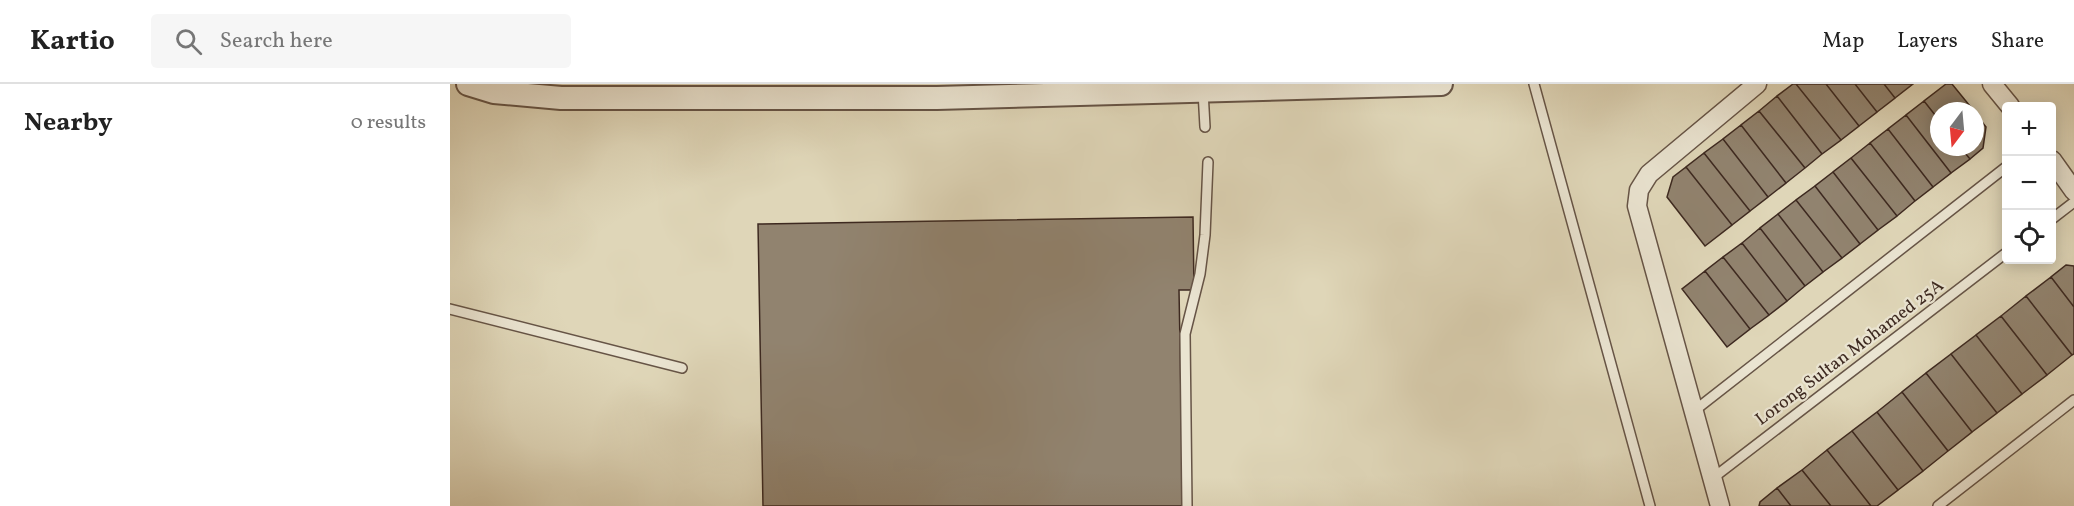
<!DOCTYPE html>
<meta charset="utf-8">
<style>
:root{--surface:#fff;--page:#f6f6f6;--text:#222;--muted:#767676;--line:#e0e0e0}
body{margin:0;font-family:Vollkorn,serif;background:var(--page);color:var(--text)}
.controls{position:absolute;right:18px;top:18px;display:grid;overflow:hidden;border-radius:6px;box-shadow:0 3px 15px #0003}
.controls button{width:54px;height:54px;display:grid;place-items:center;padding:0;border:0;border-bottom:2px solid var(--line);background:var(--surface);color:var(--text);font:30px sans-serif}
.compass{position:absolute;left:1480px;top:18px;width:54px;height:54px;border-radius:50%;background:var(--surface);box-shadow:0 3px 15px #0003;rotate:196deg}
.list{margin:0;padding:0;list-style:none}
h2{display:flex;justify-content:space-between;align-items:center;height:78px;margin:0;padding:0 24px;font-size:26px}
h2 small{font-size:20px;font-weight:400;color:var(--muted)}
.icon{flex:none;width:33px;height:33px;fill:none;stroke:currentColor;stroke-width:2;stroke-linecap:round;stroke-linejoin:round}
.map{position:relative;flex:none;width:1624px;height:422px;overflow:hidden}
header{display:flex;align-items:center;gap:36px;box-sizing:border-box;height:84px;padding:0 30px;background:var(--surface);border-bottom:2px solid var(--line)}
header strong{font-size:28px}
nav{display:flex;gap:33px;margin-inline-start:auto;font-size:21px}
.search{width:420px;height:54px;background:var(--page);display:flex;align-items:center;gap:15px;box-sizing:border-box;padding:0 21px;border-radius:6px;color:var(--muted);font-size:22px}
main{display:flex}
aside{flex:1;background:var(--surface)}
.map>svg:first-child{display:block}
.building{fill:#91836f;stroke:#3d2920;stroke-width:1.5}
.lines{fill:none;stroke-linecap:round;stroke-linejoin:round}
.service-casing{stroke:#665446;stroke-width:12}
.minor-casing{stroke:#665446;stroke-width:21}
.tertiary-casing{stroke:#665446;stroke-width:26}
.service{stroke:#eae4d1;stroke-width:9}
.minor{stroke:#eae4d1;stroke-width:18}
.tertiary{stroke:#eae4d1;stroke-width:22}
.labels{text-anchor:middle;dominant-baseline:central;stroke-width:4.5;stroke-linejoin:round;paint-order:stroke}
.street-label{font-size:18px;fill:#3d2920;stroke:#eae4d1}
</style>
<header>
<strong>Kartio</strong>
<div class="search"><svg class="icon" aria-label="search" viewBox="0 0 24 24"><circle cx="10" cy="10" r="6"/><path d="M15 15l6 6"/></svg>Search here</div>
<nav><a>Map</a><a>Layers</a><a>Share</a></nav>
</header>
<main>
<aside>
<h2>Nearby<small>0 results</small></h2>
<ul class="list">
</ul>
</aside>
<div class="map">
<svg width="1624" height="422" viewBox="0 0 1624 422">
<rect width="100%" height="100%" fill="#dfd6b8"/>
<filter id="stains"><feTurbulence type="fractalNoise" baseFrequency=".00333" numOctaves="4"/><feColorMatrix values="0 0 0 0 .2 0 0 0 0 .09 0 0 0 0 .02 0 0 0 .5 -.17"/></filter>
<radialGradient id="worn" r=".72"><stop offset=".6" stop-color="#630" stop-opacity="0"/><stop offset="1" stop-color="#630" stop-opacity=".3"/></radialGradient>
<!-- building -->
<path class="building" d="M1343,0H1346L1391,56L1372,70L1327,12Z
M1346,0H1376L1409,42L1391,56Z
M1376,0H1405L1427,28L1409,42Z
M1405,0H1434L1445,14L1427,28Z
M1434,0H1463L1445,14Z
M1496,0H1502L1524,27H1489V36L1474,17Z
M1327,12L1372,70L1355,84L1309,27Z
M1474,17L1489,36V63H1510L1520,75L1501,89L1456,31Z
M1309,27L1355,84L1336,99L1291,41Z
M1525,29L1536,43L1533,64L1520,75L1510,63H1525Z
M1456,31L1501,89L1483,103L1438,45Z
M1291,41L1336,99L1318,113L1273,55Z
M1438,45L1483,103L1465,117L1420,59Z
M1273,55L1318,113L1300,127L1254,69Z
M1420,59L1465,117L1447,132L1401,74Z
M1254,69L1300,127L1282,141L1236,83Z
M1401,74L1447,132L1428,146L1383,88Z
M1236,83L1282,141L1255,162L1217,113L1223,93Z
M1383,88L1428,146L1410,160L1365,102Z
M1365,102L1410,160L1392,174L1346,116Z
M1346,116L1392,174L1373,188L1328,130Z
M1328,130L1373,188L1355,202L1310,144Z
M743,133L744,206H729L733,422H313L308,140Z
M1310,144L1355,202L1337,217L1292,159Z
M1292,159L1337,217L1319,231L1273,173Z
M1273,173L1319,231L1300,245L1255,187Z
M1616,181L1624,182V223L1601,193Z
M1255,187L1300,245L1277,263L1232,205Z
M1601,193L1624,223V270L1622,271L1576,212Z
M1576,212L1622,271L1597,291L1551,232Z
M1551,232L1597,291L1572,310L1526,251Z
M1526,251L1572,310L1547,329L1501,270Z
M1501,270L1547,329L1522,348L1476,289Z
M1476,289L1522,348L1498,367L1452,308Z
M1452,308L1498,367L1473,387L1427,328Z
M1427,328L1473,387L1448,406L1402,347Z
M1402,347L1448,406L1427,422H1421L1377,366Z
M1377,366L1421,422H1381L1352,386Z
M1352,386L1381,422H1341L1327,404Z
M1327,404L1341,422H1309L1310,418Z"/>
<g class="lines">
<defs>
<path id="service" d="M1084,0L1200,422
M753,7L755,43
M1602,135L1624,118
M0,225L232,284
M1244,327L1556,83
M1263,394L1556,169
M737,422L735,250L750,190L755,151L758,78
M1488,422L1624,316"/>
<path id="minor" d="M1542,0L1560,22
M1602,76L1624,107
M1270,422L1187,122L1189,106L1199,90L1307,0"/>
<path id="tertiary" d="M18,0L44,8L111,14H487L991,0"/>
</defs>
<!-- service casing -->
<use href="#service" class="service-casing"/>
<!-- minor casing -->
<use href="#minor" class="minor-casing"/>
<!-- tertiary casing -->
<use href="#tertiary" class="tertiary-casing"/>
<!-- service -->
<use href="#service" class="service"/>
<!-- minor -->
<use href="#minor" class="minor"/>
<!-- tertiary -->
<use href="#tertiary" class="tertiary"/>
</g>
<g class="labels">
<!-- street labels -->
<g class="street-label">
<text transform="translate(1400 269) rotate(-37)">Lorong Sultan Mohamed 25A</text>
</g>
</g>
<rect width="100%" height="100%" filter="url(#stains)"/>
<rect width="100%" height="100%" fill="url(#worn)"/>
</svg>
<div class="controls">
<button>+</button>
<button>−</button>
<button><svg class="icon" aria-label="locate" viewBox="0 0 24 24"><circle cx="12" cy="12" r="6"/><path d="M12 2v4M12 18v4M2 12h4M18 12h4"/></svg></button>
</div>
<svg class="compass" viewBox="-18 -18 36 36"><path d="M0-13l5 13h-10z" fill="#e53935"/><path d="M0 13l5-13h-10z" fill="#767676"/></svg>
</div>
</main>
